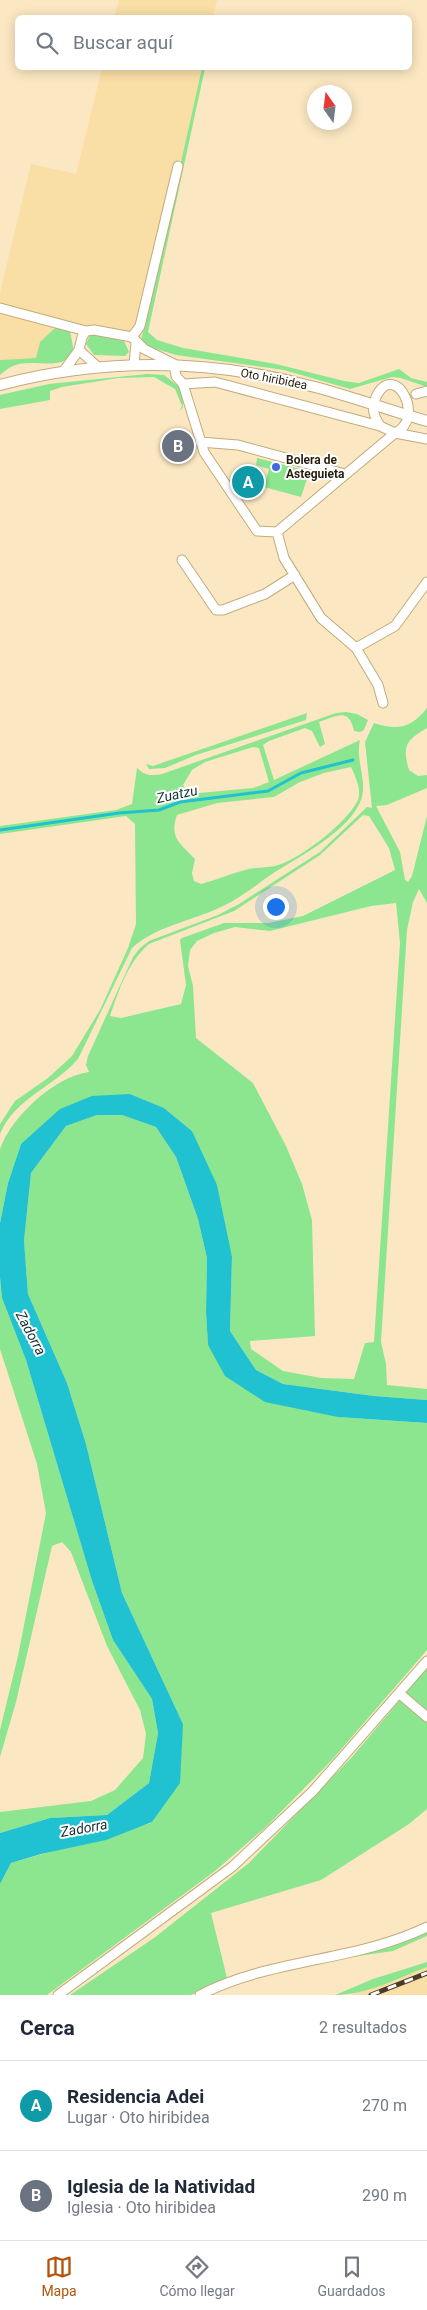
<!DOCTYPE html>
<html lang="es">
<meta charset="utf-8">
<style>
:root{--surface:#fff;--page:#f6f6f7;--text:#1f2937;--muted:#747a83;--line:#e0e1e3;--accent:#b45309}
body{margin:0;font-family:Roboto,sans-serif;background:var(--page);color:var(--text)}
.compass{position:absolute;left:307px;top:85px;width:45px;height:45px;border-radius:50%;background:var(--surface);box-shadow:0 2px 12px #0003;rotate:346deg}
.you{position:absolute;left:275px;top:906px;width:18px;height:18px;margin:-12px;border:4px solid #fff;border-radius:50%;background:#1a73e8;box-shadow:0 0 0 8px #1a73e833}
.badge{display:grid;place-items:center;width:32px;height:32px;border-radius:50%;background:var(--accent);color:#fff;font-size:16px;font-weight:700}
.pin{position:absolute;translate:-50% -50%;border:2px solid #fff;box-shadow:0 1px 5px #0006}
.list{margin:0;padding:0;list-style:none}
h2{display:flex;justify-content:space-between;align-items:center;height:65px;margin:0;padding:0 20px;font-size:21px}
h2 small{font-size:16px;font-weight:400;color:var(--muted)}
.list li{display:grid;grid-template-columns:32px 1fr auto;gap:15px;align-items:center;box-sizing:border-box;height:90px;padding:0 20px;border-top:1px solid var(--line)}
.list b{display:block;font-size:19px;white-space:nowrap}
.list p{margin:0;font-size:16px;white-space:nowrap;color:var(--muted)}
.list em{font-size:16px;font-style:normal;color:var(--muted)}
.icon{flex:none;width:28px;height:28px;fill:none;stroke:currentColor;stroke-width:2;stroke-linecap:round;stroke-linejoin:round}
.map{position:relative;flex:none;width:427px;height:1995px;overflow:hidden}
.search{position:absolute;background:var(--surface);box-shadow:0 2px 12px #0003;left:15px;right:15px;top:15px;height:55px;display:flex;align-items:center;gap:12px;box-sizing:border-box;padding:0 18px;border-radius:8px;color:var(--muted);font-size:19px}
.sheet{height:245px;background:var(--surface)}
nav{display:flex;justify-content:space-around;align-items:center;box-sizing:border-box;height:70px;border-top:1px solid var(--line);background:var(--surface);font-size:14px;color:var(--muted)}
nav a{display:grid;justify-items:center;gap:2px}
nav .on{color:var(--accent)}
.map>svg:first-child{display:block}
.built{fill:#f9dea6}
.green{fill:#8ce58f;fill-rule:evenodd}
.water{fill:#20c1d0}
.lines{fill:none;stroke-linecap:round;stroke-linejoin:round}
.stream{stroke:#20c1d0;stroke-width:3}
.minor-casing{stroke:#c2ab7c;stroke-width:11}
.tertiary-casing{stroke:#c2ab7c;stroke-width:12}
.minor{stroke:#fff;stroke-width:9}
.tertiary{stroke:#fff;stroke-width:10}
.rail-casing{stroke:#483d28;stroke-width:5}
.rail{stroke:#fff;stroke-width:3;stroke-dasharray:9;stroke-linecap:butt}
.poi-dot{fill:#406cde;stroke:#fff;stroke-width:2}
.labels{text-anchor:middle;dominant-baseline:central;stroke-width:4;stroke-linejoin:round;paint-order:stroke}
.street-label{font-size:12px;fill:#281f0c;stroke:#fff}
.poi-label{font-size:12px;font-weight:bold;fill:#281f0c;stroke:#fff;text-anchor:start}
.water-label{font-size:14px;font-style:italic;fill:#113033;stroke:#fff}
</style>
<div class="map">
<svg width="427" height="1995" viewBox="0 0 427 1995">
<rect width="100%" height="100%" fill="#fbe8c2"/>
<!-- built -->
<path class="built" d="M119,0H217L213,17L114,18Z
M102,68H202L141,341H124L95,333L90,335L55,328L40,342L36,358L0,360V293L31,164L76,174Z
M427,1967V1995H350L367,1990Z"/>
<!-- green -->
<path class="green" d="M202,68H205L148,332L157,340L183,348L276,364L344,381L359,383L399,369L411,378L427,382V387L401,378L392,377L350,389L284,370L176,355L143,345L141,341Z
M55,328L70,331L74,352C61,373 33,357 13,366C8,368 4,372 0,375V360L36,358L40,342Z
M95,333L124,341L129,352L125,356L94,355L86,344L90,335Z
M147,374L164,375L182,389L183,407L179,412L182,406L175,389L154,377L118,378L62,387L50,391V400L0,409V395L49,384Z
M257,458L300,469L299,477L307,479L301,497L264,487L269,469L256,465Z
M427,708V728C406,740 402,746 409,770L418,776L427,775V788L387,805L376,806L400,852L405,880L408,882L412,876L427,816V903L419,889L413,902L407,930L381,1342L386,1364L387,1385L427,1389V1400L374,1396L283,1384L256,1370L230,1331L232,1257L192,1131L164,1108L130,1094L21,1144L8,1183L0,1223V1149C11,1117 55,1076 89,1072L86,1065L88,1056L133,957L140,948L149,941L218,915L239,904L320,852L367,807L372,808L365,742L374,723C398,731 411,728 427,708ZM363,815L369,816L389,848L395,870L303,916L268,923H224L182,938L180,940L186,985L181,1004L121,1018L110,1016C119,990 128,962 149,944L234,911L320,855ZM396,903L400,943L374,1342L365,1343L354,1379L321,1378L283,1371L251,1349L250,1341L315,1336L312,1220L302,1184L286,1146L253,1083L196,1038L193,986L188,966L190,950L197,941L214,933L235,927L270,931L371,906Z
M346,712L357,714L368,720L364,730L360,732L354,731C349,707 337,716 319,722L325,744L320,747L312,731L305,728L269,741L263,745L274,780L360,740C355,760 368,781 361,800C350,830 301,856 275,872C257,884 241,898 221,907C192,921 156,926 132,948L78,1059C54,1087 15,1098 0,1134V1124L15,1101L48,1078L72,1056L100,1010L128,948L136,924L135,824L126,816L0,834V826L116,810L132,804L137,768C145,776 151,776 162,774L336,713ZM253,747L259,748L269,782L253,788L188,794L183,785L192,770L205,762ZM351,767C355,776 362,790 358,800C347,823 299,860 275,866C265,868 254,867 245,870C230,874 216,880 201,884L194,881L192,873L195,859C180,843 169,838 177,815L217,803L274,797L300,782L324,773Z
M307,713L306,720L196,755L165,768L149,769L146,764L153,766Z
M97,1115H122L156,1127L176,1157L198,1219L207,1258L206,1312L208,1345L338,1417L427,1423V1650L331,1761L267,1826L215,1871L47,1995H0V1884L11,1863L151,1823L183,1724L122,1593L86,1444L67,1383L28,1294L24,1241L31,1173L66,1126Z
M0,1277L2,1298L26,1360L92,1581L113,1640L152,1699L158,1733L149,1783L107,1815L50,1818L0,1833V1812L91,1801L115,1790L143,1758L146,1734L140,1710L107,1646L71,1552L62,1542L52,1546L16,1702L0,1757V1730L18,1656L46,1513L37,1464L0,1349Z
M427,1668V1809L409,1824L321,1880L211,1913L227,1978L191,1995H70L154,1938L249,1863L352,1757Z
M427,1931V1936L393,1951L352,1957L228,1984Z
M427,1962V1967C398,1978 367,1995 335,1995L373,1979Z"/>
<!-- water -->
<path class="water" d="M130,1094L164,1108L192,1131L217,1185L232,1257L230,1331L256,1370L283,1384L374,1396L427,1400V1423L338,1417L265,1402L225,1376L208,1345L206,1312L207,1258L198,1219L176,1157L156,1127L122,1115H97L66,1126L31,1173L24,1241L28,1294L67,1383L86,1444L122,1593L183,1724L180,1783L152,1822L106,1840L41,1854L11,1863L0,1884V1833L50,1818L107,1815L149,1783L158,1733L152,1699L113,1640L92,1581L26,1360L2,1298L0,1277V1223L8,1183L21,1144L60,1109L92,1096Z"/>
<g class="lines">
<!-- stream -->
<path class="stream" d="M0,830L119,813L159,810L180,802L268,791L301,773L353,760"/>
<defs>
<path id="minor" d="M0,308L86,331
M132,337L140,326L178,166
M79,350L98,367
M134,364L136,343
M63,372L79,350L82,337L86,331L94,330L132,337L144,349L174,364L176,376L183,384L204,452L257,531L277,532L395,433C427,418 394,359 376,397C371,409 374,416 380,426
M183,384L215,382L380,426L395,433L427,439
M416,394L427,391
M200,442L238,445L345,474
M277,532L284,558L321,618L356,648L378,685L383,703
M182,560L216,610H223L265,594L295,575
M356,648L395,626L427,582
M400,1694L427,1717
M58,1995L232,1867L313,1791L427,1661
M200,1995C271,1958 355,1962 427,1927"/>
<path id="tertiary" d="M0,385C103,358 208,359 311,386C350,396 388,410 427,421"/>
</defs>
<!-- minor casing -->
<use href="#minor" class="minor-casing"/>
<!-- tertiary casing -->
<use href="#tertiary" class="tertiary-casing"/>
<!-- minor -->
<use href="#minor" class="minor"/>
<!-- tertiary -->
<use href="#tertiary" class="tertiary"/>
<defs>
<path id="rail" d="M371,1995L427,1973"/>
</defs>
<!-- rail casing -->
<use href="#rail" class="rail-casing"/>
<!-- rail -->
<use href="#rail" class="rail"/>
</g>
<!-- markers -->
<circle class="poi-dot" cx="276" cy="467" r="5"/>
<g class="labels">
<!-- street labels -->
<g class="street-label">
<text transform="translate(274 379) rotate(11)">Oto hiribidea</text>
</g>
<!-- poi labels -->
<g class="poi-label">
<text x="286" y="460">Bolera de<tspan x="286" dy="14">Asteguieta</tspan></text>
</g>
<!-- water labels -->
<g class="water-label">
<text transform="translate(177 794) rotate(-12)">Zuatzu</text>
<text transform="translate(31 1333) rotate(62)">Zadorra</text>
<text transform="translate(84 1828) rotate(-10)">Zadorra</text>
</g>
</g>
</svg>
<svg class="compass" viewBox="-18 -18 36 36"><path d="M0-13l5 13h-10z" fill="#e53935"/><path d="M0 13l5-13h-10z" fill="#747a83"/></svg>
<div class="you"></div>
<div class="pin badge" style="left:248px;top:482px;background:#0f9aa8">A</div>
<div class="pin badge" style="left:178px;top:446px;background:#6b7280">B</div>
<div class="search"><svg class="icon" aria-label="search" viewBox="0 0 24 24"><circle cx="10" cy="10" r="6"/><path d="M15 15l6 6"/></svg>Buscar aquí</div>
</div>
<section class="sheet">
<h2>Cerca<small>2 resultados</small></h2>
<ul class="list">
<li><span class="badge" style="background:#0f9aa8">A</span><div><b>Residencia Adei</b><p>Lugar · Oto hiribidea</p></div><em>270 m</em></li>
<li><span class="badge" style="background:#6b7280">B</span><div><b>Iglesia de la Natividad</b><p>Iglesia · Oto hiribidea</p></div><em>290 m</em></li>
</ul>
</section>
<nav>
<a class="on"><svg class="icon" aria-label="map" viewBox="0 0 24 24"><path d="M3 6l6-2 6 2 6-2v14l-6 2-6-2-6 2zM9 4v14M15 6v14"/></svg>Mapa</a>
<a><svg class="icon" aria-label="directions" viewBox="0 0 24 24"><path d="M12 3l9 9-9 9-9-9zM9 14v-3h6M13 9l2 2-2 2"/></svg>Cómo llegar</a>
<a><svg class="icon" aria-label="saved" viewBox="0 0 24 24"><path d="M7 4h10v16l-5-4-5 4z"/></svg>Guardados</a>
</nav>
